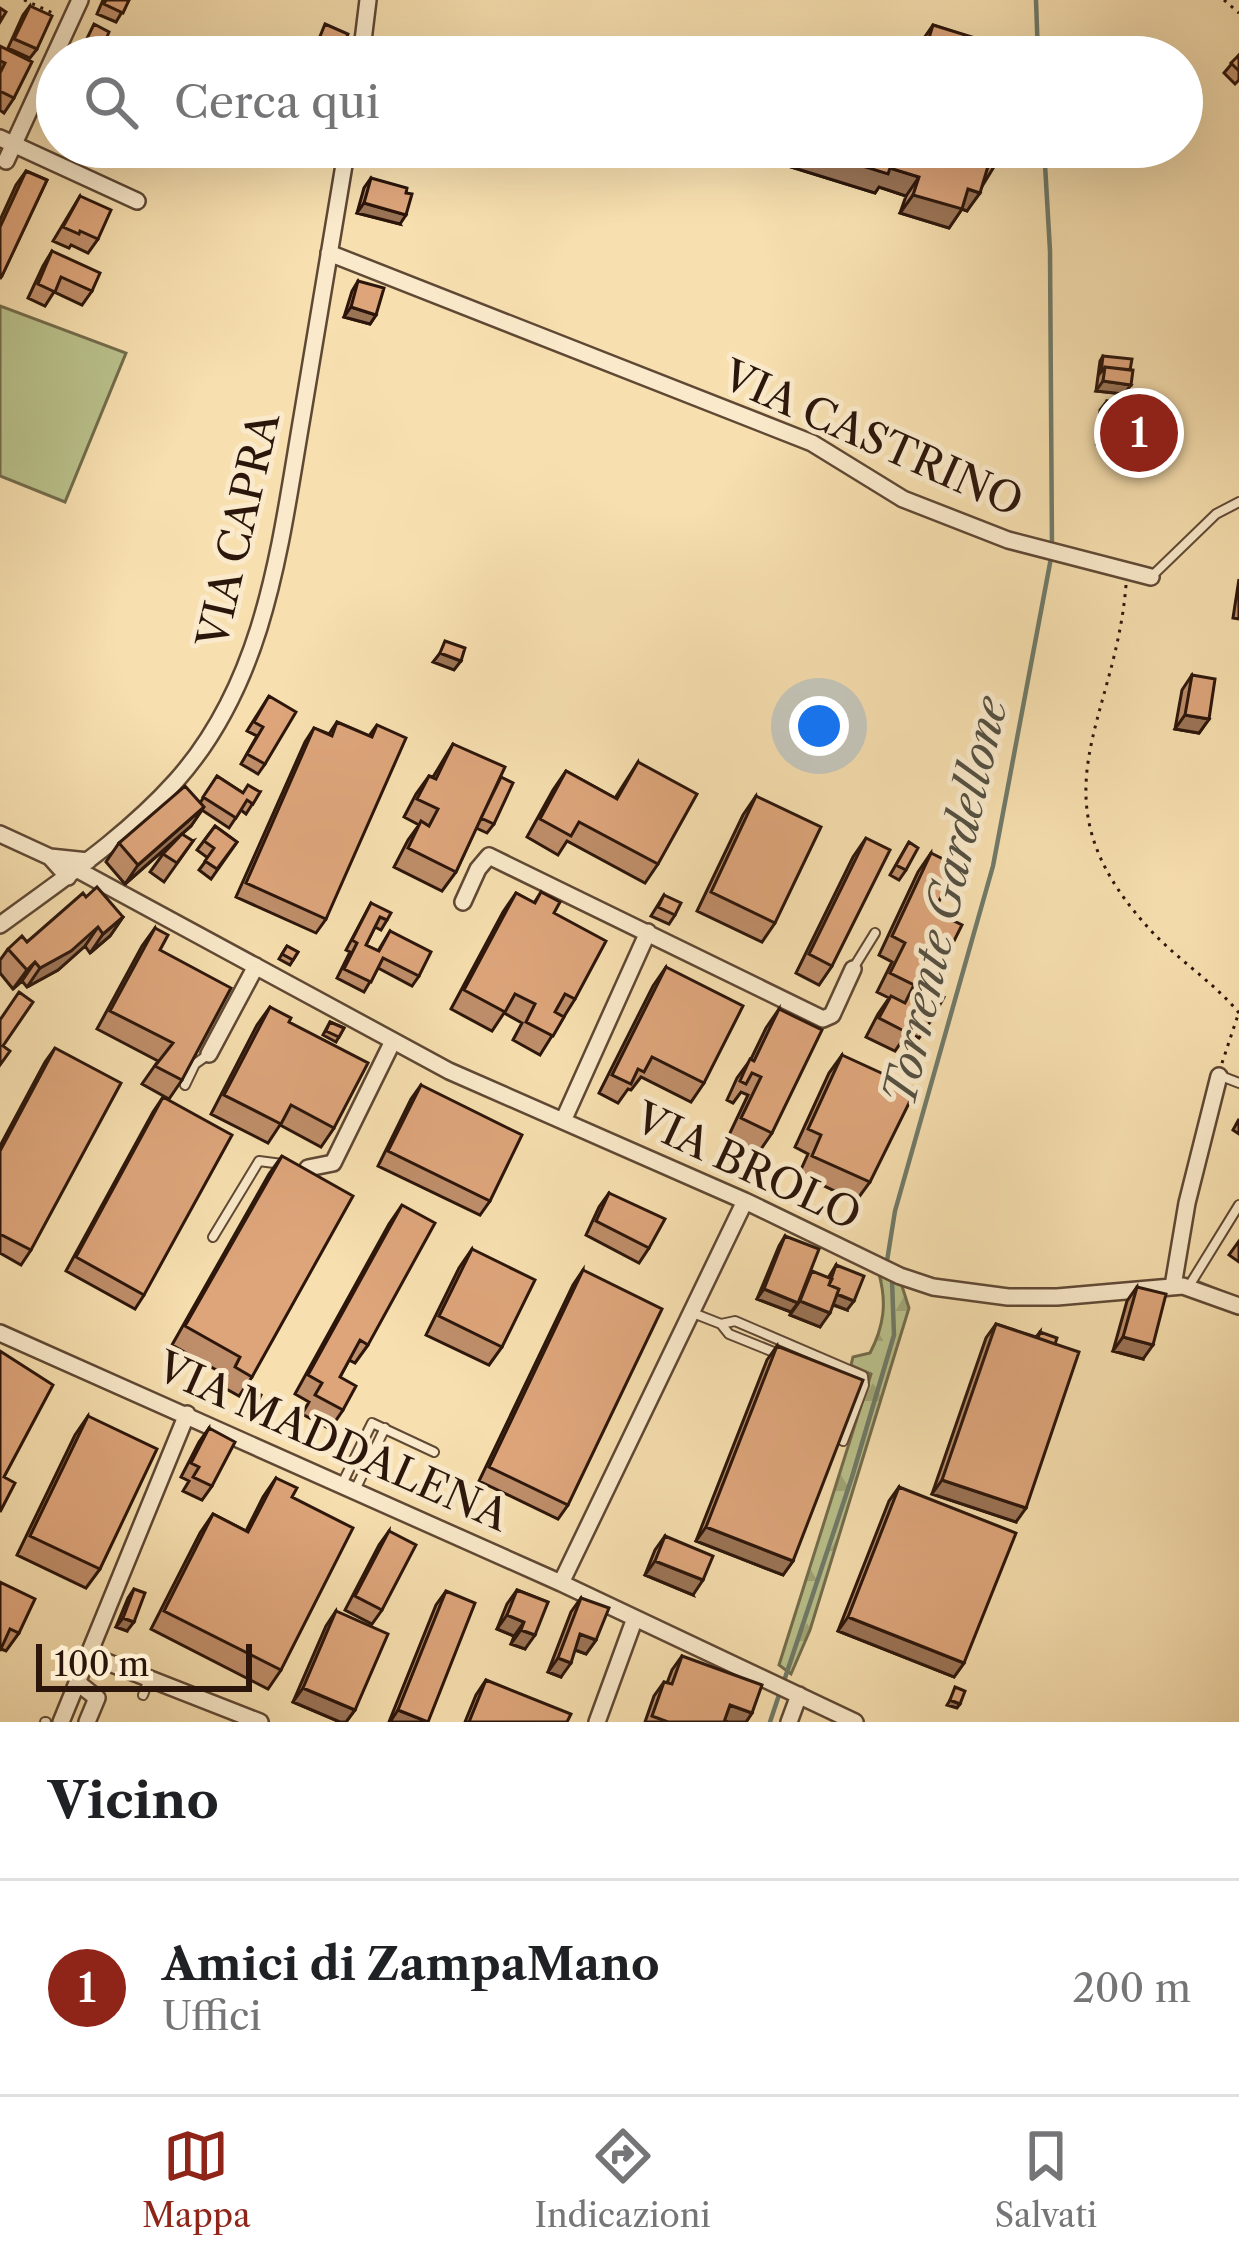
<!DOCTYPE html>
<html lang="it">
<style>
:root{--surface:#fff;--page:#f2f2f2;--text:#202124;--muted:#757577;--line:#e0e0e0;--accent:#8f2418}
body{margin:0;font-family:"Libre Caslon Text",serif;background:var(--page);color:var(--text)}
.scale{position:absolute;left:36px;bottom:30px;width:216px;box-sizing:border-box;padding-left:12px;border:6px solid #2c160b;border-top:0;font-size:33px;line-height:42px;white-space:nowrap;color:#2c160b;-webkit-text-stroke:9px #faeacb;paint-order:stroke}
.you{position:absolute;left:819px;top:726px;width:42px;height:42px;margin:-30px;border:9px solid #fff;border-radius:50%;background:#1a73e8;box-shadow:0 0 0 18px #1a73e833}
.badge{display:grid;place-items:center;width:78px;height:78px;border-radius:50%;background:var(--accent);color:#fff;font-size:39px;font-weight:700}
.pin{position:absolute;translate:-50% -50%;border:6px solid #fff;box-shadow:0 3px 12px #0006}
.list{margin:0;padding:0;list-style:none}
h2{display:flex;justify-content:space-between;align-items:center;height:156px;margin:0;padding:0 48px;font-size:51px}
h2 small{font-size:39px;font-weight:400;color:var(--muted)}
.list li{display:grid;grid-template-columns:78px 1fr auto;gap:36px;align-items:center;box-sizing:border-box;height:216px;padding:0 48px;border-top:3px solid var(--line)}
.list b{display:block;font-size:45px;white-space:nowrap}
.list p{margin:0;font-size:39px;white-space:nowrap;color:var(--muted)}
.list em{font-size:39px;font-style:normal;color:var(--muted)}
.icon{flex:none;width:66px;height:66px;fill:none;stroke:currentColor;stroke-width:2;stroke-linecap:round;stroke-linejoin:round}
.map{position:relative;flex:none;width:1239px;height:1722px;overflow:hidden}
.search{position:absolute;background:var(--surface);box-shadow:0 12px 48px #0002;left:36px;right:36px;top:36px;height:132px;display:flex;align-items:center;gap:30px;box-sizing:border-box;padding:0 42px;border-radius:66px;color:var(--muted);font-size:45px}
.sheet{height:372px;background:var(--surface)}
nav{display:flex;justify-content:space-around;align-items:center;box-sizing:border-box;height:168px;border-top:3px solid var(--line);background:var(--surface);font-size:33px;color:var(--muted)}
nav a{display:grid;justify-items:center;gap:6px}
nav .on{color:var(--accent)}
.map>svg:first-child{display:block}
.green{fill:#bac28c;stroke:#736c4c;stroke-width:3}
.forest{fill:url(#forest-firs);stroke:#736c4c;stroke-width:3}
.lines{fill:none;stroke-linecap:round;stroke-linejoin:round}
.stream{stroke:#707a69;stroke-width:4.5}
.service-casing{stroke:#5f4834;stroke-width:12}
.minor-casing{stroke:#5f4834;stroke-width:20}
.path{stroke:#2c160b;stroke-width:3;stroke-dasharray:3 6;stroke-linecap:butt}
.service{stroke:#faeacb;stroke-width:8}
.minor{stroke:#faeacb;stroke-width:15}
.wall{fill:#bf8e6a;stroke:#2c160b;stroke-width:3}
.shaded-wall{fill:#9b7456;stroke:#2c160b;stroke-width:3}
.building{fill:#dea57b;stroke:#2c160b;stroke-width:3}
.labels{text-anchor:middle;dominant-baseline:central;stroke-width:10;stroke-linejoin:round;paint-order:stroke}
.street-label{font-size:42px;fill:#2c160b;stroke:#faeacb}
.water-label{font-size:45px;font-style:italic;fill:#545042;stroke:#faeacb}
</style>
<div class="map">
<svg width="1239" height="1722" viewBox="0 0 1239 1722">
<defs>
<pattern id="forest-firs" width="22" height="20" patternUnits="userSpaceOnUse" patternTransform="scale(3)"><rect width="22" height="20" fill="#bac28c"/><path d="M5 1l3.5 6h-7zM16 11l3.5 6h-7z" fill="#a0a677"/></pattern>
</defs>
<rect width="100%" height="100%" fill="#f7dfaf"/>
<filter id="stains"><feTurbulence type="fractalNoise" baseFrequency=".00167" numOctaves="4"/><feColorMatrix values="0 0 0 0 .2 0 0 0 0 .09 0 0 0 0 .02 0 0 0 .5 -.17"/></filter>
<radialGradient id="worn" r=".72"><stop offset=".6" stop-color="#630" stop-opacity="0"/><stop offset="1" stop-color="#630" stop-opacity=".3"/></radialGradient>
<!-- green -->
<path class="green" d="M0,306L126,353L65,502L0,476Z"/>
<!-- forest -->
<path class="forest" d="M879,1274L901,1283L909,1308L810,1630L791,1674L779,1665L871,1374L851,1365L853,1357L870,1353C884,1326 887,1303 879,1274Z"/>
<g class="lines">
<!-- stream -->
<path class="stream" d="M1036,0L1038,57
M1044,147L1050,251L1052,549
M887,1261L895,1211L993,866L1051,558
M1195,1281L1234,1297
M785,1678L852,1477L894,1335L892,1280
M770,1722L779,1695"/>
<defs>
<path id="service" d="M656,147L725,162L766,147
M1152,576L1216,514L1239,502
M854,967L875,933
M1221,1076L1239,1083
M185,1085L195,1064L209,1054
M213,1237L259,1161L282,1164
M1189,1286L1239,1205
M693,1313L721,1324L729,1334L781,1355
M721,1324L735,1321L863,1376L864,1385L843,1441
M342,1484L372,1423L434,1452
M355,1490L385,1428
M143,1695L149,1679
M45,1722H46"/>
<path id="minor" d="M361,57L368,0
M0,138L137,201
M6,161L80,0
M329,253L812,443L903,499L1008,540L1151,577
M0,834L50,857
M78,870L449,1071L745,1201L900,1276L933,1287L1008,1297H1057L1183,1286L1239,1306
M68,877L50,857L88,861
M463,902L478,869L489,856L823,1019L832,1015L853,969
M0,925C61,880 125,838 176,781C266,680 280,545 302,417C317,327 332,237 347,147
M209,1054L256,966
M563,1121L648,932
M308,1168L333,1163L393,1041
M1173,1286L1187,1203L1219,1076
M0,1333L561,1583L855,1722
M561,1583L745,1201
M89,1655L260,1722
M78,1683L97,1698L87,1722
M61,1722L187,1414
M597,1722L635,1618
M789,1722L799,1695"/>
</defs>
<!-- service casing -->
<use href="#service" class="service-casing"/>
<!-- minor casing -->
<use href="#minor" class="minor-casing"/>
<!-- path -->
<path class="path" d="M24,0L55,14
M1224,0L1239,13
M1126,585C1115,724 1031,795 1145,924C1173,957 1212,980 1239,1013
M1222,1063L1238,1015"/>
<!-- service -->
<use href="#service" class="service"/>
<!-- minor -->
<use href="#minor" class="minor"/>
</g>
<!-- wall -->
<path class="wall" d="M103,0H129L116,22L97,14Z
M30,6L37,49L30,58L8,48L23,15Z
M933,25L1029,57H916L920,44Z
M0,46L14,98L4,113L0,110Z
M1239,55V80L1235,84L1224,73Z
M57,98V134L43,127Z
M112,147H144L136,158Z
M782,147H1001L995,165L967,211L962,209L949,228L900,213L906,196L879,187L875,193L778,163Z
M26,171L47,180L0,279V220L16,185Z
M371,178L400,224L357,213L364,188Z
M80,196L98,239L88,253L71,245L69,248L53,241Z
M52,251L92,291L82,305L54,292L45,306L28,298L43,266Z
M358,281L376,315L370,324L344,317L352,291Z
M1103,356L1130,370L1124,394L1096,391L1100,361Z
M1107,401L1133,409L1144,424L1141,429L1131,428L1123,446L1097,444L1100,410Z
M1239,579V619L1233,618Z
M1192,675L1209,719L1199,733L1175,729L1182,690Z
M269,696L265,764L258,774L241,764L257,736L247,731Z
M337,722L369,736L377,725L326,919L316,933L236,897L305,742L314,728L329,734Z
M453,744L501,777L494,824L487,833L476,828L456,872L442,891L394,867L408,840L419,825L404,817L416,794L429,776L433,777Z
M638,762L658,864L645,883L567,841L558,855L527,837L553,790L566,771L615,798Z
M217,776L243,793L260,792L246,814L241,810L229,828L202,810L191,826L125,884L106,862L119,843L200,803Z
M756,796L775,923L762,942L697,911L743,815Z
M215,826L237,842L211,879L199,870L208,858L197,850Z
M866,838L832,966L819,985L796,973L853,857Z
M193,841L164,882L150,872L163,854Z
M909,842L906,870L899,880L890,875Z
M931,853L934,911L930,989L932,1019L919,1038L908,1032L895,1051L866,1037L878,1014L889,998L877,992L892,962L879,955L918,872Z
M541,892L554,913L575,999L540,1055L513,1040L522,1023L504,1013L492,1031L451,1009L503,912L516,893L534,903Z
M664,895L675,915L669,924L651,916Z
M86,897L123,917L110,936L90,953L85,946L58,970L27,987L22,981L13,989L0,973V960L8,949L27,942Z
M371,903L387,920L381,930L375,927L366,945L378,951L390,931L419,976L412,986L378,968L364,992L337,978L350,952L346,950Z
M155,928L182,1080L169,1099L142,1084L158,1061L97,1029L142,946Z
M287,946L298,952L290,965L279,959Z
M666,967L704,1083L691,1102L641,1077L631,1090L628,1089L618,1103L599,1093L653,986Z
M270,1007L289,1022L334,1128L321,1147L280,1125L268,1143L211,1114L257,1025Z
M779,1009L772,1133L759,1152L728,1137L748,1095L741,1092L733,1103L727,1100L737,1078L751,1059L766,1028Z
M330,1022L344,1028L336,1042L323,1035Z
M55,1048L31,1250L21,1265L0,1253V1146L45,1062Z
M842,1055L870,1182L856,1201L799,1174L808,1154L795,1147L829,1073Z
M421,1085L490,1201L480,1215L378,1166L411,1099Z
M163,1097L144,1295L135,1309L66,1271L153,1112Z
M1239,1119V1134L1233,1130Z
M282,1156L252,1377L239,1396L221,1386L227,1376L172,1345L269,1174Z
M609,1193L649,1248L639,1263L586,1235L599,1207Z
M402,1205L368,1345L355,1363L349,1360L340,1377L343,1410L330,1429L302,1414L309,1402L295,1394L389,1224Z
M785,1236L808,1276L828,1278L836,1265L847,1310L833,1305L820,1327L790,1315L791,1312L757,1299L779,1246Z
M1239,1241V1262L1229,1255Z
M472,1249L502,1347L489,1365L426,1335L459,1268Z
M583,1270L568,1505L558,1519L479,1481L573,1285Z
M1137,1287L1143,1359L1113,1351L1127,1301Z
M996,1324L1036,1337L1040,1332L1016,1522L932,1494L986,1338Z
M777,1346L793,1561L783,1575L696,1541L767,1360Z
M248,1389L255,1408L252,1413L239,1407Z
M88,1416L100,1569L86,1588L17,1555L75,1435Z
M209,1428L212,1486L202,1500L183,1491L189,1481L181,1477L199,1442Z
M276,1478L292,1497L281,1670L268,1689L151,1629L200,1533L213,1514L246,1531L263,1497Z
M899,1487L964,1663L954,1677L838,1631L889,1501Z
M389,1531L382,1610L372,1624L345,1610L379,1545Z
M665,1536L693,1595L645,1575L655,1550Z
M0,1582L19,1633L6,1651L1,1649Z
M134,1589L127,1631L116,1627L128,1598Z
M517,1590L548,1602L525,1649L511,1644L514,1636L497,1629L507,1604Z
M446,1591L428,1722H389L436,1605Z
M581,1598L596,1640L586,1654L575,1650L561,1677L548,1672L571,1612Z
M336,1611L355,1710L346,1722H340L293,1702L326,1626Z
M682,1656L752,1713L746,1722H645L654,1696L664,1682L667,1683L672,1670Z
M486,1680L567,1722H465L476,1695Z"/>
<!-- shaded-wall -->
<path class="shaded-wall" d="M315,49L334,57H309Z
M788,147H801L890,168L919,177L906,196L879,187L875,193L778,163Z
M968,189L980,193L967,211L962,209L949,228L900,213L913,195Z
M364,203L406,215L400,224L357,213Z
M351,307L376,315L370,324L344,317Z
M1103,381L1131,385L1124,394L1096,391Z
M1103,434L1130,437L1123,446L1097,444Z
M440,653L461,661L454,670L433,662Z
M1185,715L1209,719L1199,733L1175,729Z
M204,807L191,826L125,884L138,865Z
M123,917L110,936L90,953L103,934Z
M98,927L85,946L58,970L27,987L40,968Z
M35,962L22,981L13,989L27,970Z
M764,1289L798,1303L791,1312L757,1299Z
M826,1290L854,1301L847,1310L819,1299Z
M800,1301L830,1313L820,1327L790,1315Z
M1123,1337L1153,1345L1143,1359L1113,1351Z
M942,1480L1026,1508L1016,1522L932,1494Z
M706,1527L793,1561L783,1575L696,1541Z
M655,1561L703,1580L693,1595L645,1575Z
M507,1615L524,1622L514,1636L497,1629Z
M848,1617L964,1663L954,1677L838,1631Z
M123,1618L134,1622L127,1631L116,1627Z
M521,1630L535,1635L525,1649L511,1644Z
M580,1634L596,1640L586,1654L570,1648Z
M558,1658L571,1663L561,1677L548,1672Z
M303,1688L355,1710L346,1722H340L293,1702Z
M950,1700L960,1704L957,1708L947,1705Z
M730,1705L752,1713L746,1722H728L720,1719Z
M398,1710L428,1722H390Z"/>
<!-- building -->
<path class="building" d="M106,0H129L123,13L104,4Z
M30,6L52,16L37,49L14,39Z
M0,8L6,12L0,22Z
M94,24L109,32L107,37L111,39L102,57H78Z
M325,24L348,34L343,48L346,49L342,57H334L315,49Z
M933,25L1030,55L1029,57H923Z
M139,40L176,57H132Z
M0,46L32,62L14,98L0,91V73L5,63L0,61Z
M1239,55V71L1231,63Z
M801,147H1001L995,165L989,163L980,193L968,189L962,209L913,195L919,177L890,168L888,174Z
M26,171L47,180L2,276L0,275V227Z
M371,178L407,188L406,193L412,194L406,215L364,203Z
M80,196L111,210L98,239L80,231L79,234L63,227Z
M52,251L100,273L92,291L61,277L55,292L38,284Z
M358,281L384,288L376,315L351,307Z
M1103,356L1132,359L1130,370L1105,367L1101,372Z
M1105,367L1133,370L1131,385L1103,381Z
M1107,401L1133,404L1130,437L1103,434Z
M1133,409L1146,410L1144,424L1131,422Z
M445,641L465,648L461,661L440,653Z
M1192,675L1215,679L1209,719L1185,715Z
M269,696L296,712L265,764L247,754L263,727L254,722Z
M337,722L372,737L377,725L406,738L326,919L246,883L314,728L332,736Z
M453,744L505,767L456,872L408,848L421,821L429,826L438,809L417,799L429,776L436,779Z
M638,762L697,794L658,864L579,822L571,836L540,819L566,771L617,799Z
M217,776L243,793L248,785L260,792L253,804L247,800L236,818L203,797Z
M501,777L513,783L494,824L481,818Z
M185,786L204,807L138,865L119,843Z
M756,796L821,827L775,923L711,892Z
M215,826L237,842L217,869L205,861L214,848L204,841Z
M182,834L193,841L177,863L163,854Z
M866,838L890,850L832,966L809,954Z
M909,842L918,848L906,870L896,865Z
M931,853L957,866L934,911L962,925L930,989L944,997L932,1019L918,1012L908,1033L879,1018L891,996L905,1003L914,985L890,973L905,943L892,936Z
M97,887L123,917L103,934L98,927L71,951L40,968L35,962L27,970L8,949L22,936L27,942L83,893L86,897Z
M541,892L560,902L554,913L606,941L575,999L565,994L555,1012L564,1017L553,1036L526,1022L535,1004L515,994L505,1012L464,990L516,893L535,903Z
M664,895L681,903L675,915L658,907Z
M371,903L391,913L387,920L380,917L366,945L379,951L390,931L431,952L419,976L383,958L371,982L344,969L357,943L352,940Z
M155,928L168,935L160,950L231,988L182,1080L155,1066L173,1043L110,1011Z
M287,946L298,952L293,960L282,954Z
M666,967L743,1006L704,1083L652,1057L644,1072L638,1069L631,1084L612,1075Z
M19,992L33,1002L3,1046L10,1051L0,1065V1020Z
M270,1007L291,1018L289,1022L368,1063L334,1128L291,1105L281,1124L224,1095Z
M779,1009L822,1030L772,1133L741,1118L761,1077L752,1073L746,1084L740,1081L750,1059L754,1061Z
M330,1022L344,1028L339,1037L326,1031Z
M55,1048L121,1083L31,1250L0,1234V1151Z
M842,1055L916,1089L870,1182L812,1156L821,1135L808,1129Z
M421,1085L522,1135L490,1201L388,1151Z
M163,1097L232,1135L144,1295L76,1257Z
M282,1156L353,1196L252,1377L235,1367L240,1357L185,1326Z
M609,1193L665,1219L649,1248L596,1221Z
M402,1205L435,1223L368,1345L360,1340L340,1377L356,1386L343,1410L315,1395L322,1383L308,1375Z
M785,1236L819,1249L798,1303L764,1289Z
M472,1249L535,1280L502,1347L439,1316Z
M836,1265L864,1276L854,1301L837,1294L839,1289L829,1285Z
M583,1270L662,1309L568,1505L489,1467Z
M812,1271L832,1279L829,1285L839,1289L830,1313L800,1301Z
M1137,1287L1166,1294L1153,1345L1123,1337Z
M996,1324L1079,1352L1026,1508L942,1480Z
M1040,1332L1057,1338L1055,1344L1038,1338Z
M777,1346L863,1380L793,1561L706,1527Z
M0,1351L53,1385L4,1477L15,1483L0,1512Z
M248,1389L261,1395L255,1408L242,1402Z
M88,1416L157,1449L100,1569L30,1536Z
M209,1428L235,1442L212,1486L193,1477L199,1467L191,1463Z
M276,1478L297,1488L292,1497L353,1528L281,1670L164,1611L213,1514L248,1532Z
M899,1487L1016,1533L964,1663L848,1617Z
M389,1531L416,1545L382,1610L355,1596Z
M665,1536L713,1556L703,1580L655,1561Z
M0,1582L35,1599L19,1633L10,1629L0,1651Z
M134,1589L145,1593L134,1622L123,1618Z
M517,1590L548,1602L535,1635L521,1630L524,1622L507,1615Z
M446,1591L475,1603L428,1722L398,1710Z
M581,1598L609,1608L596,1640L580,1634L571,1663L558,1658Z
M336,1611L388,1634L355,1710L303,1688Z
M682,1656L762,1685L752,1713L730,1705L724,1722H668L652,1716L664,1682L672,1684Z
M486,1680L571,1714L567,1722H469Z
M955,1687L965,1691L960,1704L950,1700Z"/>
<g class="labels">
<!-- street labels -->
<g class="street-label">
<text transform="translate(873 438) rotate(24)">VIA CASTRINO</text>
<text transform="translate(238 530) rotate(-77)">VIA CAPRA</text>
<text transform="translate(748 1166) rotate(25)">VIA BROLO</text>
<text transform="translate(333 1441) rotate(24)">VIA MADDALENA</text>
</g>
<!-- water labels -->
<g class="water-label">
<text transform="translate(945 901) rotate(-77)">Torrente Gardellone</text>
</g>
</g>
<rect width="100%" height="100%" filter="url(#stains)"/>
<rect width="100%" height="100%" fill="url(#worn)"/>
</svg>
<div class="scale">100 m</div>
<div class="you"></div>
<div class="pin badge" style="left:1139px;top:433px">1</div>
<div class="search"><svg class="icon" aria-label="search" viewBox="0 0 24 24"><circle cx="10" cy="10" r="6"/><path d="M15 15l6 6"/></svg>Cerca qui</div>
</div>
<section class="sheet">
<h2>Vicino<small></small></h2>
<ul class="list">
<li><span class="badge">1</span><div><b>Amici di ZampaMano</b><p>Uffici</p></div><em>200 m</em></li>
</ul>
</section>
<nav>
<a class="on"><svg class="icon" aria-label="map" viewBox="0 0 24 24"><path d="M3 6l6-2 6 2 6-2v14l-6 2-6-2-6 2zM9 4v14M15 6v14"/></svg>Mappa</a>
<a><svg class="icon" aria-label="directions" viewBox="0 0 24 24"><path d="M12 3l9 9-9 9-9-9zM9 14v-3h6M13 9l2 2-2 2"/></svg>Indicazioni</a>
<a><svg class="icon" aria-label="saved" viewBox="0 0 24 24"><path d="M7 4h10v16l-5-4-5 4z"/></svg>Salvati</a>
</nav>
